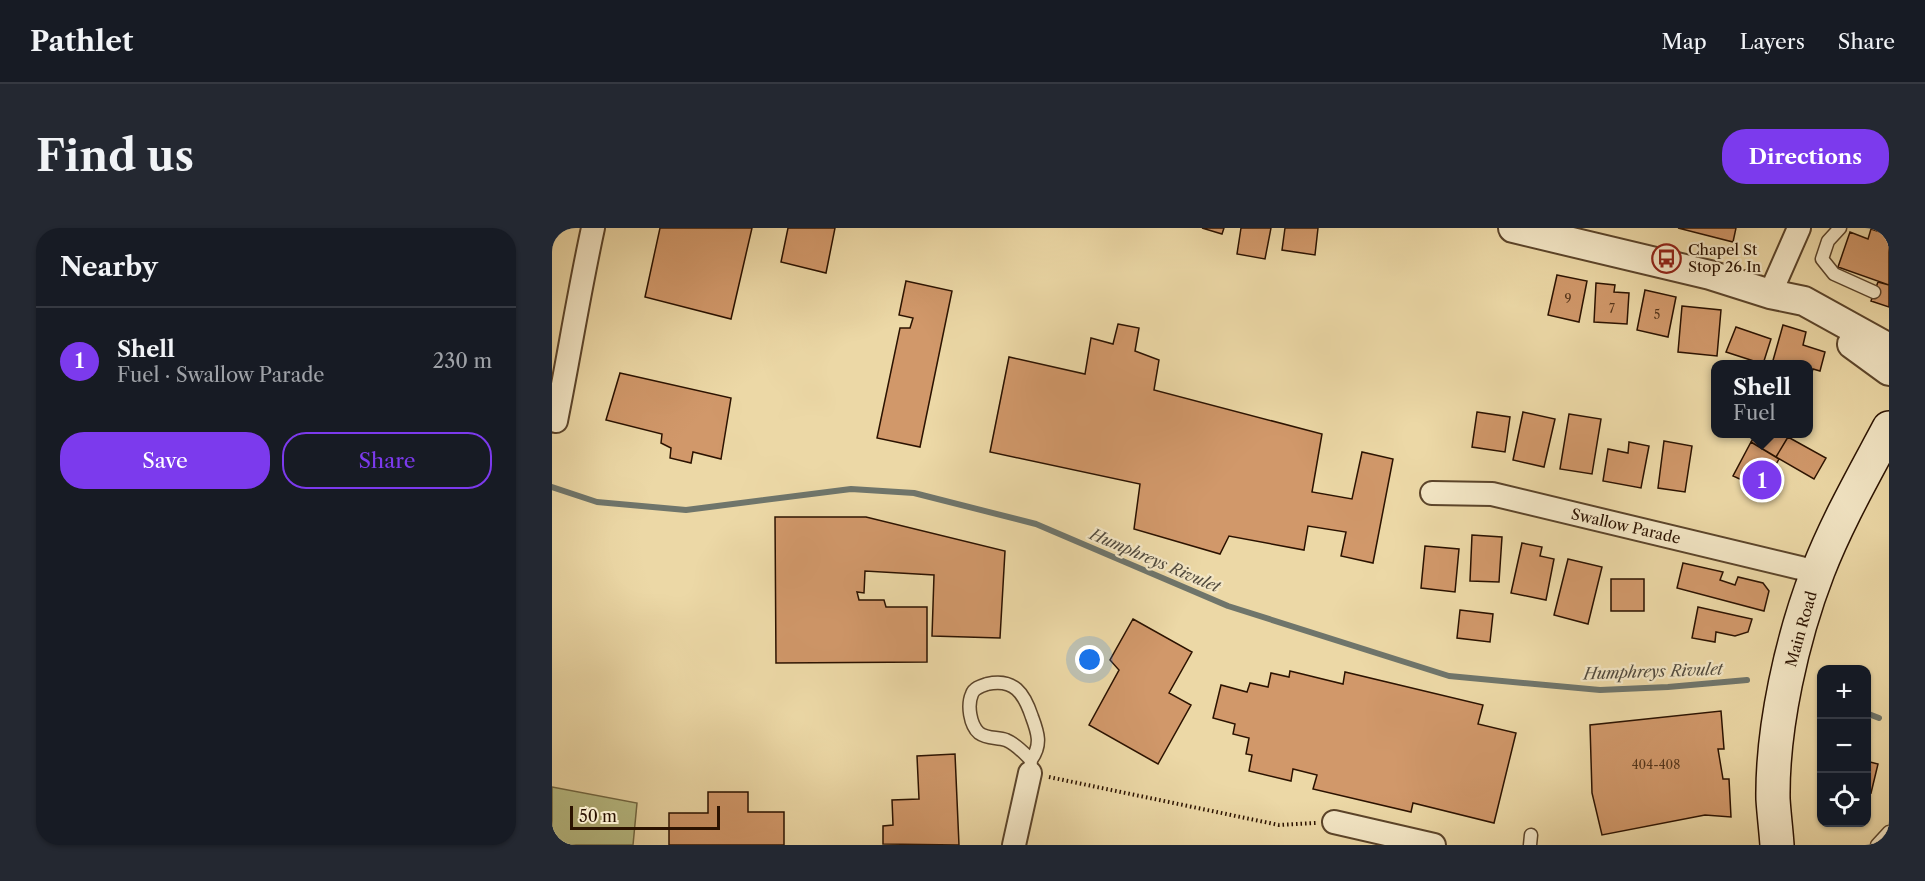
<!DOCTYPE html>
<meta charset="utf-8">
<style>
:root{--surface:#171b24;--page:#242831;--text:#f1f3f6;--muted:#9ea1a6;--line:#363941;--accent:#7c3aed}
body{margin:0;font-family:"Libre Caslon Text",serif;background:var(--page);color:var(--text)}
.controls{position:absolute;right:18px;bottom:18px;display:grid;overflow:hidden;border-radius:12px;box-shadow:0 2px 4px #0004}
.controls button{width:54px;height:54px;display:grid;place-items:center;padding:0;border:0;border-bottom:2px solid var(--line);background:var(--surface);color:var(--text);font:30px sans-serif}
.scale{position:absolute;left:18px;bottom:15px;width:150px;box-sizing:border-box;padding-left:6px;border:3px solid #2b1200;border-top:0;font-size:16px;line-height:21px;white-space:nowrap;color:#2b1200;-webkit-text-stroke:4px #f3e6c5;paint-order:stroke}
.you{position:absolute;left:538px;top:432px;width:21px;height:21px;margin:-15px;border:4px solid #fff;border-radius:50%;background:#1a73e8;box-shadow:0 0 0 9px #1a73e833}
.badge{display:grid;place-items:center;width:39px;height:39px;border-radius:50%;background:var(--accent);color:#fff;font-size:20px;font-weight:700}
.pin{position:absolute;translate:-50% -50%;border:3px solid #fff;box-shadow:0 2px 6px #0006}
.popup{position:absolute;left:1159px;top:132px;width:102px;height:78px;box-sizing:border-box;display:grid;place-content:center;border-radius:12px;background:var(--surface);filter:drop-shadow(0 2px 4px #0005);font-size:20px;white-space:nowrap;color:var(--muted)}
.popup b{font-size:22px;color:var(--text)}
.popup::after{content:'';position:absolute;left:50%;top:100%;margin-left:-12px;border:12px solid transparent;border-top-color:var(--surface)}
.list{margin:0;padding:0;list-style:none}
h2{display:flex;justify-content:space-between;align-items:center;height:78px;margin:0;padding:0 24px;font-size:26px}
h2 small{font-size:20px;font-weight:400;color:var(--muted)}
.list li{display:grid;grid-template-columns:39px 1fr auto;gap:18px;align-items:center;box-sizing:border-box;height:108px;padding:0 24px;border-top:2px solid var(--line)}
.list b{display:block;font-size:22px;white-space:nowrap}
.list p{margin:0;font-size:20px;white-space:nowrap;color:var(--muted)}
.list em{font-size:20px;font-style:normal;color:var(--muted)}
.actions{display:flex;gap:12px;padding:18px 24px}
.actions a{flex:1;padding:14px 0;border:2px solid var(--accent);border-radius:24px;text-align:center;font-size:21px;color:var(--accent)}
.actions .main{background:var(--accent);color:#fff}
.icon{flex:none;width:33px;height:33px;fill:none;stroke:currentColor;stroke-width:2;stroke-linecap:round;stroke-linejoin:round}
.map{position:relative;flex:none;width:1337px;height:617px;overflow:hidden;border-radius:24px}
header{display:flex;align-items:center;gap:36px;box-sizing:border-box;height:84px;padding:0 30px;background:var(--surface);border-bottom:2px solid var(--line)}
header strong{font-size:28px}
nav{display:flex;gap:33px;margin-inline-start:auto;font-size:21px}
.intro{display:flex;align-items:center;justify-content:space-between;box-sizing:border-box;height:144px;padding:0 36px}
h1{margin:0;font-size:42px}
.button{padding:15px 27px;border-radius:24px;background:var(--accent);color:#fff;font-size:21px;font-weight:700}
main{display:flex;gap:36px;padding:0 36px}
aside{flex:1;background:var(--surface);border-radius:24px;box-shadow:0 2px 4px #0004}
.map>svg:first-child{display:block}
.green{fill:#b9be86;stroke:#726843;stroke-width:1.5}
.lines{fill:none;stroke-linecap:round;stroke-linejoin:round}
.stream{stroke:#6f756b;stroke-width:6}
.building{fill:#d1986a;stroke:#2b1200;stroke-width:1.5}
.service-casing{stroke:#5b442a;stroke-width:15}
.minor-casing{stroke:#5b442a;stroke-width:26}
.tertiary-casing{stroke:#5b442a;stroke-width:32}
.secondary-casing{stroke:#2b1200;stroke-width:36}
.path{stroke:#2b1200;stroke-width:4;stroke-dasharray:1.5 3;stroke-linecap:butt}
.service{stroke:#f3e6c5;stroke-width:12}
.minor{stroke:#f3e6c5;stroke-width:22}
.tertiary{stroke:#f3e6c5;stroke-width:28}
.secondary{stroke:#f3e6c5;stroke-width:33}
.labels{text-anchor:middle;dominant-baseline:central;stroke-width:4.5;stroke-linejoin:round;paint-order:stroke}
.number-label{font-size:12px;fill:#54341a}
.poi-label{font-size:15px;fill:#2b1200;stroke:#f3e6c5;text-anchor:start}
.street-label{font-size:15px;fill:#2b1200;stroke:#f3e6c5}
.water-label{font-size:16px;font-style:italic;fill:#534c3f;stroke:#f3e6c5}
</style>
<header>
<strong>Pathlet</strong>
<nav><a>Map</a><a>Layers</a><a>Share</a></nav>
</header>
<div class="intro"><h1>Find us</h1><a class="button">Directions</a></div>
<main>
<aside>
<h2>Nearby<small></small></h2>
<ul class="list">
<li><span class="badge">1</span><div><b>Shell</b><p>Fuel · Swallow Parade</p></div><em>230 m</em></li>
</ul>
<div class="actions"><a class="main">Save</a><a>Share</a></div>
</aside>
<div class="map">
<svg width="1337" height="617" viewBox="0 0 1337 617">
<rect width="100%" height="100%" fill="#ecd8a6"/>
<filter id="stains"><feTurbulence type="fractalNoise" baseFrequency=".00333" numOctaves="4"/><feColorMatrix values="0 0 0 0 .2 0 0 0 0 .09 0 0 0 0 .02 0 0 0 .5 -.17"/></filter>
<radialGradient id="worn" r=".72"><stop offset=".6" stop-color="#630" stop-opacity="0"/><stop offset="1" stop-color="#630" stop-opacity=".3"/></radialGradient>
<!-- green -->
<path class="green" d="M0,559L85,575L81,617H0Z"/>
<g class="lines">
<!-- stream -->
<path class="stream" d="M0,259L45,274L134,282L299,261L362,265L484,296L676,378L897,448L1048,462L1116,459L1195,452
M1314,485L1327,490"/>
</g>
<!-- building -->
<path class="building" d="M108,0H200L179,91L93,69Z
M236,0H283L274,45L229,34Z
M650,0H672L670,6Z
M689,0H719L713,31L685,26Z
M733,0H766L763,27L730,22Z
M1126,0H1184L1181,14Z
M1319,1L1337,7V57L1286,39L1298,4L1316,11Z
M1005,47L1035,53L1027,94L996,87Z
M354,53L400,63L368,219L325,210L348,100H358L361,90L347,87Z
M1326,54L1337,57V79L1319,73Z
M1044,55L1063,57L1062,64L1077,65L1075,96L1042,94Z
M1093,62L1124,69L1116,109L1085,102Z
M1130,78L1169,82L1165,128L1126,124Z
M566,96L587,100L583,123L607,132L602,162L770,206L760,264L800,271L810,224L841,231L821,335L789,328L794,304L756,298L752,322L677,308L668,326L582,301L588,256L438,224L457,129L533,146L539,110L561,116Z
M1231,97L1254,104L1251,117L1273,124L1268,143L1261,141L1258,151L1256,150V136H1220Z
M1184,99L1219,111L1211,136L1174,124Z
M68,145L179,170L169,231L141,224L139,235L118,230L119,220L109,215L110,206L54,192Z
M925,184L958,189L953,224L920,219Z
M971,184L1003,191L992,239L961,232Z
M1017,186L1049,191L1040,246L1008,241Z
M1204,206H1229L1236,209L1224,229L1199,214Z
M1236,209L1274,230L1262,251L1224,229Z
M1112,213L1140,218L1133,264L1106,260Z
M1077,214L1097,218L1089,260L1051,253L1056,221L1076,225Z
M1199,214L1227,231L1214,254L1209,251L1205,259L1181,248Z
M223,289H314L453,323L448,410L380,408L382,347L313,343L312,365L305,364L307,372H332L334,379H375V434L224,435Z
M920,307L950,309L947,354L918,353Z
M970,315L990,319L988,328L1002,331L994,372L959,365Z
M873,318L907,321L903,364L869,360Z
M1016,331L1050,339L1036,396L1002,387Z
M1131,335L1171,344L1168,352L1183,357L1186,349L1211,355L1217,363L1212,383L1125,360Z
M1059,351H1092V383H1059Z
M1146,379L1186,388L1200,391L1196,404L1183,408L1164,404L1163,414L1140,410Z
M908,382L941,386L938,414L905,410Z
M581,391L640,424L617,465L639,477L606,536L537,497L567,442L558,432Z
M738,443L791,456L793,444L931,477L926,496L964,505L942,595L861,575L859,584L761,561L765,547L741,541L739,553L697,543L700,527L694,526L697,510L681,506L683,496L661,490L669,457L695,464L698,455L716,459L719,445L737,449Z
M1169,483L1172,521H1166L1171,551H1177L1179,589L1153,587L1050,607L1040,565L1038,497Z
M403,526L407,617L331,616V598L341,597L340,572L367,571L365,528Z
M1314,533L1326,536L1319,565L1314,564Z
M156,564H196V584H232V617H117V585H156Z"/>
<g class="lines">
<defs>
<path id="service" d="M1288,0L1276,13L1270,31L1282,46L1322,64
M478,545L479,532C472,525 464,516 454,512C445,509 435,511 427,505C418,497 415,477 420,466C422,460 429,458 435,456C462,450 472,465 480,489C486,505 490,517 479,532
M978,617L979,607
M1325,617L1337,604"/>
<path id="minor" d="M1218,66L1247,0
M4,193C17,128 27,64 41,0
M880,265L940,266L1265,344
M782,594L882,617
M462,617L478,545"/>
<path id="tertiary" d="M961,0L1158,47L1218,66L1252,73L1337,120
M1300,116L1337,143"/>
<path id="secondary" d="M1225,617C1224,602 1222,587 1221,571C1220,500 1240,410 1266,343C1285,294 1312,247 1337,200"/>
</defs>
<!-- service casing -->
<use href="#service" class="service-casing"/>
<!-- minor casing -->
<use href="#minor" class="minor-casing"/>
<!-- tertiary casing -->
<use href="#tertiary" class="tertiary-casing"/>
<!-- secondary casing -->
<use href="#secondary" class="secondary-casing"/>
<!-- path -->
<path class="path" d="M497,549L727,597L764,595"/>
<!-- service -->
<use href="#service" class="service"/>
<!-- minor -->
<use href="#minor" class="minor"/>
<!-- tertiary -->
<use href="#tertiary" class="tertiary"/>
<!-- secondary -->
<use href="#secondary" class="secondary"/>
</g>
<!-- icons -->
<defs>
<symbol id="bus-ring" viewBox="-11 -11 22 22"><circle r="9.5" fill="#f3e6c5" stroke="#8f2418" stroke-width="1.5"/><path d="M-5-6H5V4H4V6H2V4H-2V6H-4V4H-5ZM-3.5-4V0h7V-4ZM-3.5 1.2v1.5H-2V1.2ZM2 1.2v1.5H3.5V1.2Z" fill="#8f2418"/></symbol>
</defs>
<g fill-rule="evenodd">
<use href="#bus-ring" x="1098" y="14" width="33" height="33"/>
</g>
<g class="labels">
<!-- number labels -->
<g class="number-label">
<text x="1016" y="70">9</text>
<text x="1060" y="80">7</text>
<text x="1105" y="86">5</text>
<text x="1104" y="536">404-408</text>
</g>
<!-- poi labels -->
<g class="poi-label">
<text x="1136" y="21">Chapel St<tspan x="1136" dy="17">Stop 26 In</tspan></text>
</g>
<!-- street labels -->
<g class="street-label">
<text transform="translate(1074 298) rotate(13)">Swallow Parade</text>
<text transform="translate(1249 401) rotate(-74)">Main Road</text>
</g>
<!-- water labels -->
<g class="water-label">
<text transform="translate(603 332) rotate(23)">Humphreys Rivulet</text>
<text transform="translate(1101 443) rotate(-2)">Humphreys Rivulet</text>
</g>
</g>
<rect width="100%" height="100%" filter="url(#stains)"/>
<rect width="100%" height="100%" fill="url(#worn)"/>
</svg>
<div class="controls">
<button>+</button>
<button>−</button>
<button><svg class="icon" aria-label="locate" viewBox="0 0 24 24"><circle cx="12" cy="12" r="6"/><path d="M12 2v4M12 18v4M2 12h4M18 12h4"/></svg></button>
</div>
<div class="scale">50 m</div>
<div class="you"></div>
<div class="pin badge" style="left:1210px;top:252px">1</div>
<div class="popup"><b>Shell</b>Fuel</div>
</div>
</main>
